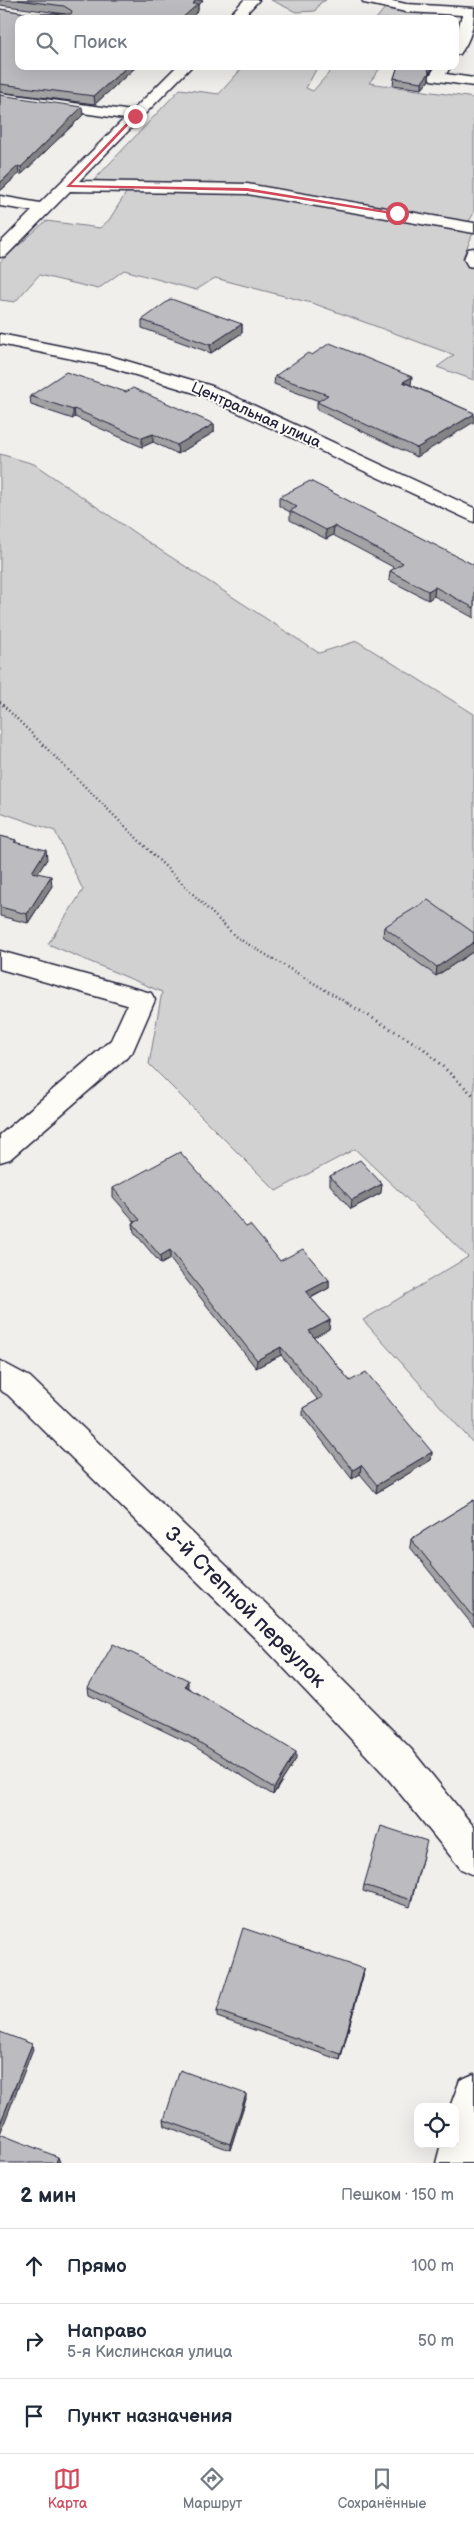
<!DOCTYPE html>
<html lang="ru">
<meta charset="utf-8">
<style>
:root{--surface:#fff;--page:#f6f6f7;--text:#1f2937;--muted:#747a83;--line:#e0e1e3;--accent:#d1495b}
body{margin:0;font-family:"Balsamiq Sans",sans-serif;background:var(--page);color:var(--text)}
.controls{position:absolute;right:15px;bottom:15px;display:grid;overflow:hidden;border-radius:10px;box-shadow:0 5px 20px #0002}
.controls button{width:45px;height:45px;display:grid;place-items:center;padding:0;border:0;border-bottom:1px solid var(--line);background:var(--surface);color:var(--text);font:25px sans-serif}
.stop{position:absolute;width:15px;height:15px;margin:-11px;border:4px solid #d1495b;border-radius:50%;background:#fff}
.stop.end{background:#d1495b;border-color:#fff;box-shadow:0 1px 5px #0008}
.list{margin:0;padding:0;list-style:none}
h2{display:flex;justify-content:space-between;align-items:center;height:65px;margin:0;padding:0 20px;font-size:21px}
h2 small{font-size:16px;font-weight:400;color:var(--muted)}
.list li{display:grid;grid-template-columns:32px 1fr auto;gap:15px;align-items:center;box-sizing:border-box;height:75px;padding:0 20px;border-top:1px solid var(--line)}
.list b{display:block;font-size:19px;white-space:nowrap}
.list p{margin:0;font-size:16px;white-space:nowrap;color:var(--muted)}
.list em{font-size:16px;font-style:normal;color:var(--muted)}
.icon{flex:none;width:28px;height:28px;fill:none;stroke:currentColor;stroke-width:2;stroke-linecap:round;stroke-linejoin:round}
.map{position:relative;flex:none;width:474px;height:2163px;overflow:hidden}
.search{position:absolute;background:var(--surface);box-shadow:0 5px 20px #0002;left:15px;right:15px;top:15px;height:55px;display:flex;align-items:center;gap:12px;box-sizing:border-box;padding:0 18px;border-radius:10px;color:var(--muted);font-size:19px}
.sheet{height:290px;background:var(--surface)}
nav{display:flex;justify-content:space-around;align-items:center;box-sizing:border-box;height:70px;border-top:1px solid var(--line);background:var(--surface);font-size:14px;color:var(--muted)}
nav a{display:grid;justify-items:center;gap:2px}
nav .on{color:var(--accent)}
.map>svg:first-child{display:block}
.green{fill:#d2d1d1;stroke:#7a7a86}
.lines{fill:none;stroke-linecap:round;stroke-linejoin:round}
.minor-casing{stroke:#22223b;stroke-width:3}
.path-far1{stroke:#22223b;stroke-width:2.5;stroke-dasharray:1 3;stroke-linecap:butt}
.path{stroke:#22223b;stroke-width:3;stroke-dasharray:1 4;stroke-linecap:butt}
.minor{fill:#fdfcf7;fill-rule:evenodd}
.wall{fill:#a2a2a5;stroke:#22223b}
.shaded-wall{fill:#848486;stroke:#22223b}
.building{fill:#bcbcc0;stroke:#22223b}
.route{fill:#d1495b}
.labels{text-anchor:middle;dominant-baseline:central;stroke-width:4;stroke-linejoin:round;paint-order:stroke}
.far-street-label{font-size:15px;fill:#22223b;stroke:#fdfcf7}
.near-street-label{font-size:21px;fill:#22223b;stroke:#fdfcf7}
</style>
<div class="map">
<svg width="474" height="2163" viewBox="0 0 474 2163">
<rect width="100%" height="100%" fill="#f0efec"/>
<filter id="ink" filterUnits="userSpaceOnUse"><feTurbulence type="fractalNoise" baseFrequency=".02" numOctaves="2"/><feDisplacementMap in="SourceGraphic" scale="10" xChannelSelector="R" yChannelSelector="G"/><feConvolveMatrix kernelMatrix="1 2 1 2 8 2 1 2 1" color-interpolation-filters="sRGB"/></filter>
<g filter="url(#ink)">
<!-- green -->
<path class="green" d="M271,0H326L320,3L315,11L296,12Z
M385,8L425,12L420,19H376Z
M244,66H318L306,88L313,91L335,66H382L369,83L474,98V213L468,223L309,195L101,183L95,179L180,89L219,94Z
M128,190H208L267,195L474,231L463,257L474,270V380L437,367L454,355L315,304L215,278L196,290L124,270L98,289L39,275L15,302L0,300V262L46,221L100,228L109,220Z
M0,454L34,464L154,546L319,653L357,641L474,714V1444L363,1320L468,1257L355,1149L276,1191L149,1064L162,992L48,944L83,890L55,831L0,812Z"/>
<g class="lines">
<defs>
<path id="minor" d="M244,0H259L241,19H226Z
M362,0H388L406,4L474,8C474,26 471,39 460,54L455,55V40L462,15L406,12L364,3Z
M177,66H192L79,181L247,184L474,223V233L247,194L70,191L6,256L0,257V243L32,211L0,206V196L40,203L124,119L0,101V93L132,111Z
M436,66H451L446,74L474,78V86L431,80L429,77Z
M474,248V267L468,266L464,259L468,249Z
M0,334L110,356L212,386L474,508V522L198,394L106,366L0,344Z
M0,951L151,993L155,1000L132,1053L10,1159L0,1162V1135L111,1040L127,1005L0,969Z
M0,1361L30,1377L288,1625L411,1749L474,1827V1875L461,1869L385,1775L264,1647L8,1395L0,1390Z
M474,2074V2163H436L441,2144H455V2107H450L460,2080Z"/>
</defs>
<!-- minor casing -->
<use href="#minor" class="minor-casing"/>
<!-- path-far1 -->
<path class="path-far1" d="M0,702L236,937L349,1004"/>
<!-- path -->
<path class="path" d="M347,1003L423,1048L474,1096"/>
<!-- minor -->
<use href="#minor" class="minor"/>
</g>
<!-- wall -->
<path class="wall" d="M0,0H203L198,6V11L95,104L0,92V9L32,14H65L0,5Z
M398,66H434L429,73V80L422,89L393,85L394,78Z
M0,95L83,115L22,174H19L0,191Z
M142,320L242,324V333L211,353L142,328Z
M275,376L411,385L474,413L417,457L317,410V402L319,401L274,384Z
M30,396L214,424V432L178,454L153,442L142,447L75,417L73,419L31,405Z
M279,497L474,565V618L434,596L428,600L389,580L390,571L395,568L333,535L326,539L290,520V512L279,506Z
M0,836L16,840V843L47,859L38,873L52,886L28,923L0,916Z
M384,927L474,933V951L436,976L383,936Z
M330,1176L381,1193L351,1209L330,1185Z
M113,1188L246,1227L280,1261L329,1280V1288L311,1298L330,1320L329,1329L314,1337L350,1381L432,1452L431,1460L376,1493L360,1474L352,1479L303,1416V1408L318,1400L281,1355L256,1368L170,1259L161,1264L134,1232L133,1223L135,1222L113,1197Z
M474,1500V1627L410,1547L411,1539Z
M88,1688H188L296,1759L273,1795L189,1743L89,1695Z
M425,1848L410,1907L363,1891L364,1885Z
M364,1969L363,1976L340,2060L217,2017V2011Z
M246,2099L230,2150L165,2126L164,2120Z"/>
<!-- shaded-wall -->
<path class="shaded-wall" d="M196,0H203L198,6V11L190,19H181Z
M128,66H137L95,104L94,96Z
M429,66H434L429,73V80L422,89V82Z
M82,107L83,115L22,174L21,167Z
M18,166L19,174L0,191V183Z
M242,324V333L211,353L210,345Z
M412,377L411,385L403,382Z
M74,409L75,417L73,419V410Z
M474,414V422L417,457V448Z
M214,424V432L178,454L177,445Z
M153,434V442L142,447V438Z
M334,526L333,535L326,539V530Z
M435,587L434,596L428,600V591Z
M46,850L47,859L33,881L32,872Z
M51,876L52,886L28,923L27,914Z
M474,942V951L436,976L437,967Z
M382,1184L381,1193L351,1209L352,1200Z
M170,1250V1259L161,1264L160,1256Z
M329,1280V1288L306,1300V1292Z
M330,1320L329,1329L309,1340V1331Z
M281,1347V1355L256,1368L257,1360Z
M432,1452L431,1460L376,1493L377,1485Z
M361,1465L360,1474L352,1479L353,1470Z
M188,1680V1687L185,1693V1686Z
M296,1752V1759L273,1795L274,1788Z
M364,1969L363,1976L340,2060L341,2054Z
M32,2044L33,2049L0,2134V2124Z
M246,2094V2099L230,2150V2144Z
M58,2157L60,2162L56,2163Z"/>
<!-- building -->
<path class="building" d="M18,0H196L193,4H198L181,19H19V66H128L94,96L0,84V9L32,14H71L72,11L64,6Z
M398,66H429L428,68L429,73L422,82L394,78Z
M0,95L82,107L21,167L18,166L0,183Z
M171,299L242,324L210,345L142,320Z
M330,343L412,377L403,382L474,413V414L417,448L317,402L328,395L275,376L308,353L312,355Z
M66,372L126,392L133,388L214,424L177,445L153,434L142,438L74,409L73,410L30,396Z
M310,481L474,565V608L435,587L428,591L390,571L403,563L334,526L326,530L290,511L297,507L279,497Z
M0,836L16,840L14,842L46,850L32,872L51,876L27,914L0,907Z
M428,900L474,933V942L437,967L384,927Z
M180,1152L246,1227L250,1225L280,1261L303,1249L329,1280L306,1292L330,1320L309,1331L350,1381L366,1372L432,1452L377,1485L361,1465L353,1470L303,1408L323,1397L281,1347L257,1360L170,1250L160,1256L133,1223L140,1220L113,1188Z
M360,1160L382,1184L352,1200L330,1176Z
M474,1500V1617L411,1539Z
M113,1644L188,1680L185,1686L296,1752L274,1788L189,1736L88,1688Z
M381,1826L427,1841L411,1900L364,1885Z
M243,1928L364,1969L341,2054L217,2011Z
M0,2032L32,2044L0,2124Z
M180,2070L246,2094L230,2144L164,2120Z
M0,2134L58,2157L56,2163H0Z"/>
</g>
<!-- route -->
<path class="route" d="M133,116H137L71,185L247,188L399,213L397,215L247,191L66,187Z"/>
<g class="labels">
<!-- far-street labels -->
<g class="far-street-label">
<text transform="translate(256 415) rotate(24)">Центральная улица</text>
</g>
<!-- near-street labels -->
<g class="near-street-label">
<text transform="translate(245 1607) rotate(45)">3-й Степной переулок</text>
</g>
</g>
</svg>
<div class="controls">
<button><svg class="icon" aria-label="locate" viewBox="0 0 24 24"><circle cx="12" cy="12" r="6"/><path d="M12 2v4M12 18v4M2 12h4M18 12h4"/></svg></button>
</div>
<div class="stop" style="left:397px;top:213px"></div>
<div class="stop end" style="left:135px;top:116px"></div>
<div class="search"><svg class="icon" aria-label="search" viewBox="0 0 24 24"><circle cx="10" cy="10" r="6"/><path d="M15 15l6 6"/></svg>Поиск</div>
</div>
<section class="sheet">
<h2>2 мин<small>Пешком · 150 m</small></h2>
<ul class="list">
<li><svg class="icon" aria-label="ahead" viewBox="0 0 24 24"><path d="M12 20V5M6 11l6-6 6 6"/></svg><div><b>Прямо</b></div><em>100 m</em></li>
<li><svg class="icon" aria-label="right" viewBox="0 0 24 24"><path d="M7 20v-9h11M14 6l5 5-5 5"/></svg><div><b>Направо</b><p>5-я Кислинская улица</p></div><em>50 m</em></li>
<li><svg class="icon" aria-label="arrive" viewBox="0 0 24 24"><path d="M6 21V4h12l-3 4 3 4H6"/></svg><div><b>Пункт назначения</b></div></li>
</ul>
</section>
<nav>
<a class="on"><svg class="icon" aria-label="map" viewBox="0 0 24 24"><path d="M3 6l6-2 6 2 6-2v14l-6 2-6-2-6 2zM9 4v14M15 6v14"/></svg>Карта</a>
<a><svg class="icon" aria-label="directions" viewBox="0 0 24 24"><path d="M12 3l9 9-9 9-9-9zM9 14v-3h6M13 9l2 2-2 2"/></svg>Маршрут</a>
<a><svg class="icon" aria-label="saved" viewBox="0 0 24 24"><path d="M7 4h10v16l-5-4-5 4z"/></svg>Сохранённые</a>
</nav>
